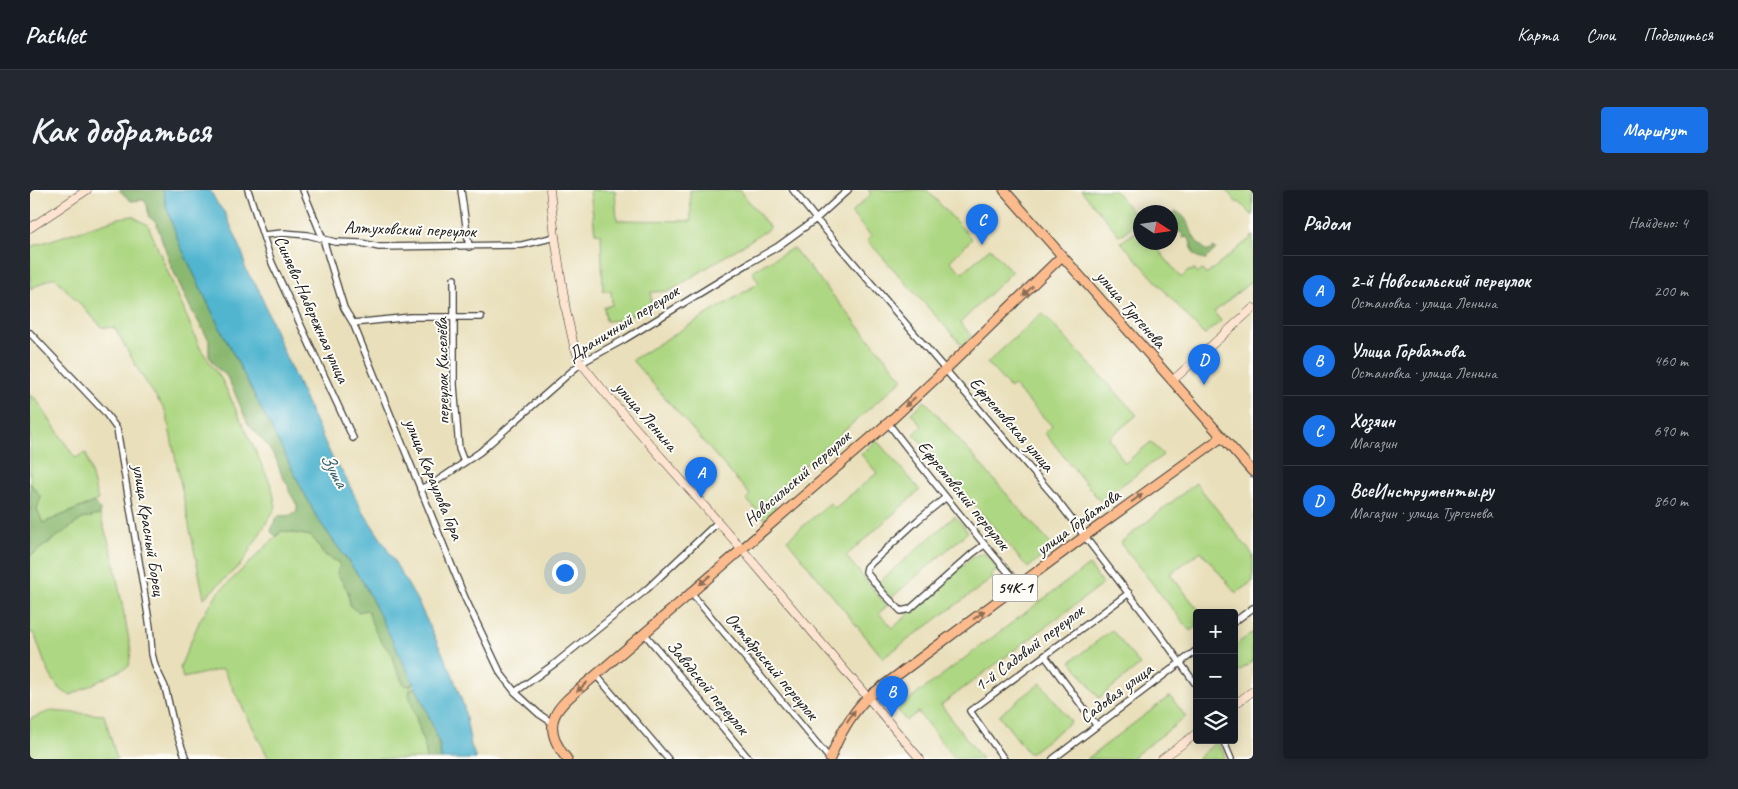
<!DOCTYPE html>
<html lang="ru">
<meta charset="utf-8">
<style>
:root{--surface:#171b24;--page:#242831;--text:#f1f3f6;--muted:#9ea1a6;--line:#363941;--accent:#1a73e8}
body{margin:0;font-family:Caveat,sans-serif;background:var(--page);color:var(--text)}
.controls{position:absolute;right:15px;bottom:15px;display:grid;overflow:hidden;border-radius:5px;box-shadow:0 2px 12px #0003}
.controls button{width:45px;height:45px;display:grid;place-items:center;padding:0;border:0;border-bottom:1px solid var(--line);background:var(--surface);color:var(--text);font:25px sans-serif}
.compass{position:absolute;left:1103px;top:15px;width:45px;height:45px;border-radius:50%;background:var(--surface);box-shadow:0 2px 12px #0003;rotate:102deg}
.you{position:absolute;left:534px;top:382px;width:18px;height:18px;margin:-12px;border:4px solid #fff;border-radius:50%;background:#1a73e8;box-shadow:0 0 0 8px #1a73e833}
.badge{display:grid;place-items:center;width:32px;height:32px;border-radius:50%;background:var(--accent);color:#fff;font-size:16px;font-weight:700}
.pin{position:absolute;translate:-50% -41px;filter:drop-shadow(0 1px 2px #0008)}
.pin::after{content:'';position:absolute;top:26px;width:18px;height:15px;background:inherit;clip-path:polygon(0 0,100% 0,50% 100%)}
.list{margin:0;padding:0;list-style:none}
h2{display:flex;justify-content:space-between;align-items:center;height:65px;margin:0;padding:0 20px;font-size:21px}
h2 small{font-size:16px;font-weight:400;color:var(--muted)}
.list li{display:grid;grid-template-columns:32px 1fr auto;gap:15px;align-items:center;box-sizing:border-box;height:70px;padding:0 20px;border-top:1px solid var(--line)}
.list b{display:block;font-size:19px;white-space:nowrap}
.list p{margin:0;font-size:16px;white-space:nowrap;color:var(--muted)}
.list em{font-size:16px;font-style:normal;color:var(--muted)}
.icon{flex:none;width:28px;height:28px;fill:none;stroke:currentColor;stroke-width:2;stroke-linecap:round;stroke-linejoin:round}
.map{position:relative;flex:none;width:1223px;height:569px;overflow:hidden;border-radius:5px}
header{display:flex;align-items:center;gap:30px;box-sizing:border-box;height:70px;padding:0 25px;background:var(--surface);border-bottom:1px solid var(--line)}
header strong{font-size:24px}
nav{display:flex;gap:28px;margin-inline-start:auto;font-size:18px}
.intro{display:flex;align-items:center;justify-content:space-between;box-sizing:border-box;height:120px;padding:0 30px}
h1{margin:0;font-size:35px}
.button{padding:12px 22px;border-radius:5px;background:var(--accent);color:#fff;font-size:18px;font-weight:700}
main{display:flex;gap:30px;padding:0 30px}
aside{flex:1;background:var(--surface);border-radius:5px;box-shadow:0 2px 12px #0003}
.map>svg:first-child{display:block}
.green{fill:#add782;stroke:#647a4f}
.forest{fill:#8ab870;stroke:#536a46}
.water{fill:#51b5d0;stroke:#366876}
.lines{fill:none;stroke-linecap:round;stroke-linejoin:round}
.street-casing{stroke:#3b3934;stroke-width:8}
.secondary-casing{stroke:#3b3934;stroke-width:9}
.primary-casing{stroke:#3b3934;stroke-width:11}
.street{stroke:#fff;stroke-width:5.5}
.secondary{stroke:#fde4d1;stroke-width:8}
.primary{stroke:#fbbb8d;stroke-width:9}
.oneway{fill:#8c6c54}
.labels{text-anchor:middle;dominant-baseline:central;stroke-width:4;stroke-linejoin:round;paint-order:stroke}
.shield{fill:#fdfcf7;stroke:#605f5e;stroke-width:1}
.shield-label{font-size:16px;font-weight:bold;fill:#1c1c1c}
.street-label{font-size:18px;fill:#1c1c1c;stroke:#fdfcf7}
.water-label{font-size:19px;font-style:italic;fill:#34616d;stroke:#fdfcf7}
</style>
<header>
<strong>Pathlet</strong>
<nav><a>Карта</a><a>Слои</a><a>Поделиться</a></nav>
</header>
<div class="intro"><h1>Как добраться</h1><a class="button">Маршрут</a></div>
<main>
<div class="map">
<svg width="1223" height="569" viewBox="0 0 1223 569">
<rect width="100%" height="100%" fill="#fdfcf7"/>
<filter id="ink" filterUnits="userSpaceOnUse"><feTurbulence type="fractalNoise" baseFrequency=".02" numOctaves="2"/><feDisplacementMap in="SourceGraphic" scale="10" xChannelSelector="R" yChannelSelector="G"/><feConvolveMatrix kernelMatrix="1 2 1 2 8 2 1 2 1" color-interpolation-filters="sRGB"/></filter>
<filter id="wash" filterUnits="userSpaceOnUse"><feTurbulence type="fractalNoise" baseFrequency=".0096" numOctaves="4" result="noise"/><feDisplacementMap in="SourceGraphic" scale="20" xChannelSelector="R" yChannelSelector="G"/><feGaussianBlur stdDeviation="1.12" result="paint"/><feColorMatrix in="noise" values="0 0 0 0 0 0 0 0 0 0 0 0 0 0 0 0 0 1.4 0 .05"/><feComposite in="paint" operator="in"/></filter>
<g filter="url(#wash)">
<rect width="100%" height="100%" fill="#e9dfba"/>
<!-- green -->
<path class="green" d="M560,0H585L587,30L661,31L660,0H710L740,38L640,101L621,102V115L592,130L576,131L574,117L582,115L581,101H573L571,44L565,43Z
M838,0H897L942,49L920,71L932,83L960,58L982,82L930,133L942,146L932,155L837,50L841,46L821,23L841,4Z
M1051,0H1084L1109,30L1090,46Z
M1196,0H1223V26L1209,12L1207,13Z
M102,26L118,35L170,158L192,190L242,297L246,317L212,373L174,408L136,222L110,183L85,138L72,137L24,87L0,99V57L89,28Z
M1110,39V52L1123,53L1151,88L1157,82L1165,79L1167,83L1173,80L1176,85L1223,46V90L1184,122L1191,131L1174,145L1091,52Z
M763,58L873,189L738,308L747,319L735,329L716,309L720,305L602,170L729,93L722,81Z
M1012,123L1107,225L1079,248L1095,273L1121,252L1133,265L1070,311L1015,243L1022,236L983,195L980,198L957,173Z
M0,205L6,209L45,268L56,263L68,310L13,333L7,319L10,307L0,293Z
M895,211L1023,357L998,378L884,244L892,236L881,223Z
M847,251L890,300L816,366L857,416L849,423L863,438L944,366L954,363L968,379L961,385L963,388L853,468L757,350L800,313L805,318L847,283L831,264Z
M1166,293L1223,365V391L1206,403L1171,361L1140,384L1171,423H1167V436L1160,441L1090,353Z
M70,325L82,363L101,460L99,476L41,505C20,500 11,461 4,443H0V366L52,329Z
M925,326L938,342L861,408L848,393Z
M252,341L281,346L287,353L293,364L308,372L310,376L307,383L318,401L320,416L337,420L339,422L357,459L363,464L364,474L374,495L381,496L383,491L386,497L380,499L396,561V569H239L193,479L153,488L150,477L170,430L187,404Z
M1059,375L1073,394L911,515L952,569H925L888,522L876,531L867,519Z
M1082,440L1110,475L1069,508L1041,471Z
M1223,442V471L1204,485V456Z
M1011,493L1041,532L999,564L969,525Z
M1140,506L1156,527L1100,569H1057Z
M20,521L74,525L87,569H0V529Z
M1186,552L1193,561L1195,569H1167Z"/>
<!-- forest -->
<path class="forest" d="M89,0H133L137,19L149,53L186,130L287,328L333,392L383,491L381,496L374,495L364,474L363,465C352,455 341,437 339,422L337,420L328,422L320,416L318,401L307,383L310,376L308,372L293,364L287,353L281,346L252,341L246,346L241,342C248,315 252,332 267,322V315L259,301L258,295L252,286L246,269L236,254L218,234L204,201L196,185L188,179L179,166V150L161,119L141,76L126,32L119,27L117,15L114,10L101,11Z
M1145,21C1161,28 1159,43 1168,53C1171,57 1174,57 1176,61H1179L1184,57L1186,59L1176,69C1160,67 1164,60 1159,48L1153,47V44L1148,41L1144,24Z
M0,293L11,307L7,319L13,333L64,312L70,320V325L52,329L0,366Z
M386,497C397,520 408,544 411,569H396V561L379,505L380,499Z"/>
<!-- water -->
<path class="water" d="M133,0H180L187,13L195,23L209,54L214,68L215,79L228,98L254,163L304,272L312,281L332,320L353,352L388,412L422,483L434,517L441,555L446,569H411L410,555L394,514L333,392L287,328L186,130L149,53L137,19Z"/>
</g>
<g filter="url(#ink)">
<g class="lines">
<defs>
<path id="street" d="M218,0L242,73L323,248
M273,0L293,49L314,118L323,133L435,408L471,484L485,502L509,524L521,532
M431,0L439,57
M763,0L786,29L1022,304L1129,443L1167,496
M233,45L253,43L278,45L305,52L331,53L349,57L492,55L525,47
M424,89V195L429,259L434,272
M323,133L381,127H451
M0,143L74,221L87,239L120,437L122,464L125,476L135,497L144,536L156,569
M858,233C900,288 943,342 989,395
M390,299L407,291L450,262L551,173L595,149L719,73L747,57L786,29L818,0
M915,308L888,330L837,377L836,382L854,404L871,421L880,419L943,363L954,355
M661,403L800,569
M1204,432L1223,418
M614,443L719,569
M1015,466L1067,536
M566,485L638,569
M485,502L527,472L617,399L688,332
M1193,550L1201,569
M974,569L940,521L1099,403
M1023,569L1167,460"/>
<path id="secondary" d="M520,0L525,47L536,120L544,156L551,173L581,210L711,358L890,569
M0,38L57,0
M1142,191L1223,118
M1204,515L1223,501
M1132,569L1167,543"/>
<path id="primary" d="M974,0L1223,282
M537,569C503,527 535,512 566,485L858,233L915,180L1032,66
M800,569C809,545 820,525 838,507L1055,346L1192,247"/>
</defs>
<!-- street casing -->
<use href="#street" class="street-casing"/>
<!-- secondary casing -->
<use href="#secondary" class="secondary-casing"/>
<!-- primary casing -->
<use href="#primary" class="primary-casing"/>
<!-- street -->
<use href="#street" class="street"/>
<!-- secondary -->
<use href="#secondary" class="secondary"/>
<!-- primary -->
<use href="#primary" class="primary"/>
</g>
<!-- one-way arrows -->
<defs><path id="oneway-solid" d="M-6-.8H1V-3.2L6.5 0L1 3.2V.8H-6Z" transform="scale(1.25)"/></defs>
<g class="oneway">
<use href="#oneway-solid" transform="translate(998 101) rotate(135)"/>
<use href="#oneway-solid" transform="translate(880 212) rotate(138)"/>
<use href="#oneway-solid" transform="translate(1107 308) rotate(-36)"/>
<use href="#oneway-solid" transform="translate(675 390) rotate(139)"/>
<use href="#oneway-solid" transform="translate(949 425) rotate(-37)"/>
<use href="#oneway-solid" transform="translate(552 497) rotate(138)"/>
<use href="#oneway-solid" transform="translate(821 526) rotate(-55)"/>
</g>
</g>
<g class="labels">
<!-- shield labels -->
<rect class="shield" x="962.5" y="384.5" width="45" height="27" rx="4"/>
<g class="shield-label">
<text x="985" y="398">54К-1</text>
</g>
<!-- street labels -->
<g class="street-label">
<text transform="translate(380 39) rotate(2)">Алтуховский переулок</text>
<text transform="translate(282 119) rotate(66)">Синяево-Набережная улица</text>
<text transform="translate(1101 119) rotate(49)">улица Тургенева</text>
<text transform="translate(593 133) rotate(-32)">Драничный переулок</text>
<text transform="translate(412 181) rotate(-91)">переулок Киселёва</text>
<text transform="translate(616 226) rotate(49)">улица Ленина</text>
<text transform="translate(982 234) rotate(49)">Ефремовская улица</text>
<text transform="translate(767 288) rotate(-41)">Новосильский переулок</text>
<text transform="translate(404 289) rotate(68)">улица Караулова Гора</text>
<text transform="translate(934 305) rotate(51)">Ефремовский переулок</text>
<text transform="translate(1048 332) rotate(-36)">улица Горбатова</text>
<text transform="translate(119 340) rotate(81)">улица Красный Борец</text>
<text transform="translate(999 458) rotate(-37)">1-й Садовый переулок</text>
<text transform="translate(742 476) rotate(50)">Октябрьский переулок</text>
<text transform="translate(678 497) rotate(50)">Заводской переулок</text>
<text transform="translate(1086 503) rotate(-37)">Садовая улица</text>
</g>
<!-- water labels -->
<g class="water-label">
<text transform="translate(304 280) rotate(61)">Зуша</text>
</g>
</g>
</svg>
<div class="controls">
<button>+</button>
<button>−</button>
<button><svg class="icon" aria-label="layers" viewBox="0 0 24 24"><path d="M12 4l9 5-9 5-9-5zM3 14l9 5 9-5"/></svg></button>
</div>
<svg class="compass" viewBox="-18 -18 36 36"><path d="M0-13l5 13h-10z" fill="#e53935"/><path d="M0 13l5-13h-10z" fill="#9ea1a6"/></svg>
<div class="you"></div>
<div class="pin badge" style="left:671px;top:308px">A</div>
<div class="pin badge" style="left:862px;top:527px">B</div>
<div class="pin badge" style="left:952px;top:55px">C</div>
<div class="pin badge" style="left:1174px;top:195px">D</div>
</div>
<aside>
<h2>Рядом<small>Найдено: 4</small></h2>
<ul class="list">
<li><span class="badge">A</span><div><b>2-й Новосильский переулок</b><p>Остановка · улица Ленина</p></div><em>200 m</em></li>
<li><span class="badge">B</span><div><b>Улица Горбатова</b><p>Остановка · улица Ленина</p></div><em>460 m</em></li>
<li><span class="badge">C</span><div><b>Хозяин</b><p>Магазин</p></div><em>690 m</em></li>
<li><span class="badge">D</span><div><b>ВсеИнструменты.ру</b><p>Магазин · улица Тургенева</p></div><em>860 m</em></li>
</ul>
</aside>
</main>
